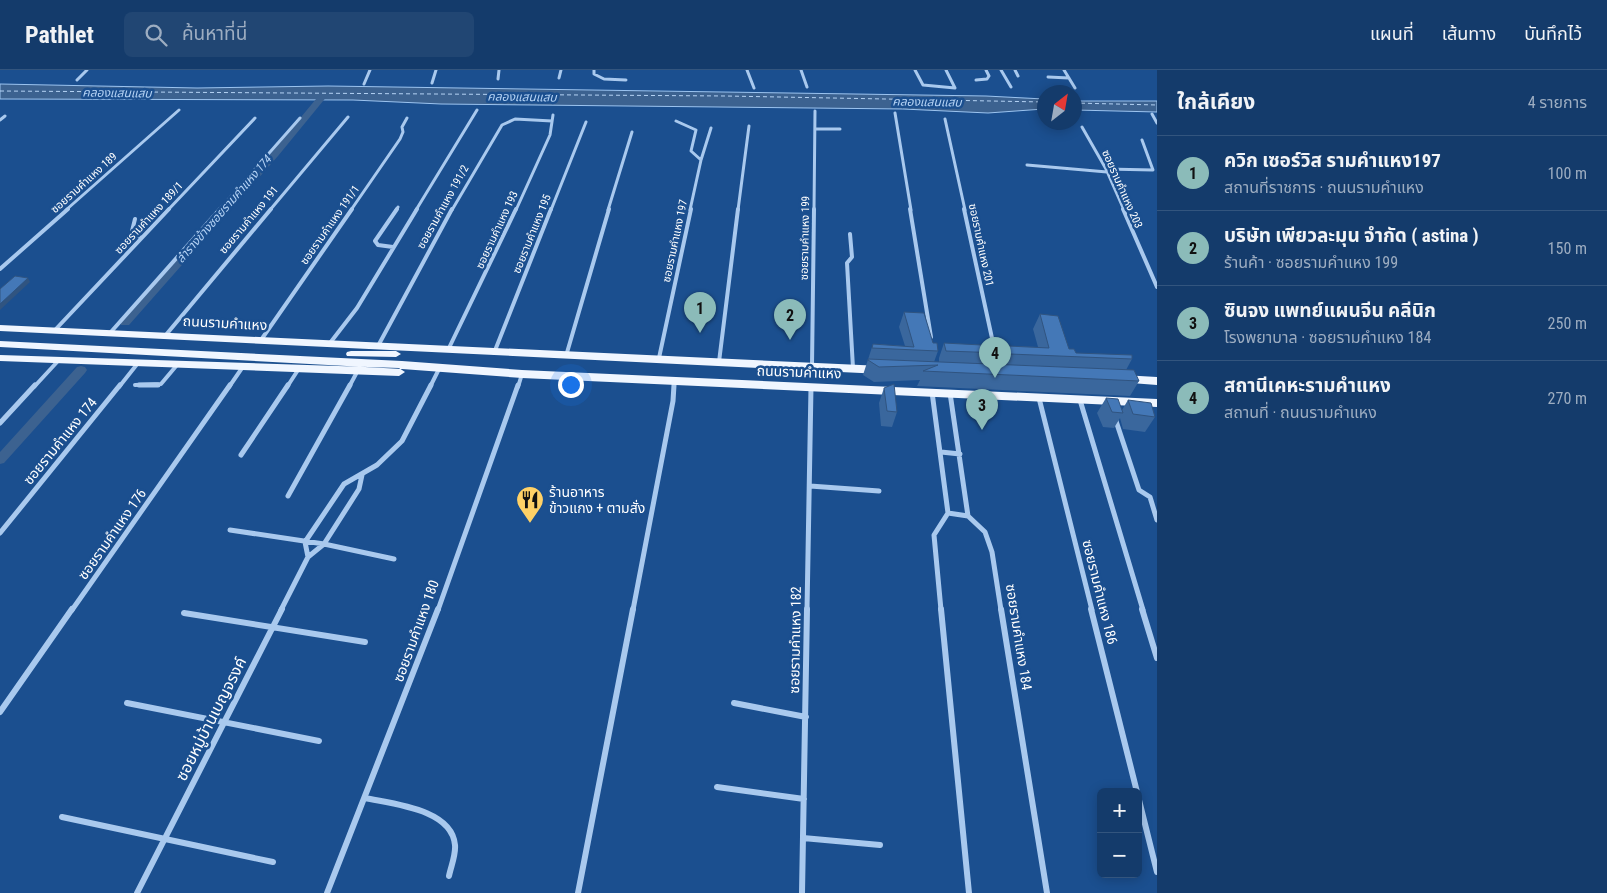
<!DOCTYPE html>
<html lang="th">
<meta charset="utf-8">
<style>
:root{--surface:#143b6b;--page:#214673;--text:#f1f3f6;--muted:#9dadc1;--line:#33557e;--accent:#8bbbb9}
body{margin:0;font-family:"Roboto Condensed","Noto Sans Thai",sans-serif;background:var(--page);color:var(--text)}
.controls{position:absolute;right:15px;bottom:15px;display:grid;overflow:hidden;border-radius:8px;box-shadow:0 2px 12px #0003}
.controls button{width:45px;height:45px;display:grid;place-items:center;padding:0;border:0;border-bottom:1px solid var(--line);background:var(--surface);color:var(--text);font:25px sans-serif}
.compass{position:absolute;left:1037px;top:15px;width:45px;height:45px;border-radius:50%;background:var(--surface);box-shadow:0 2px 12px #0003;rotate:31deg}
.you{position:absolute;left:570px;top:314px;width:18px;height:18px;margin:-12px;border:4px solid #fff;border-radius:50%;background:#1a73e8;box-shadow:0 0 0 8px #1a73e833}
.badge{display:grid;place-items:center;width:32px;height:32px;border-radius:50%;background:var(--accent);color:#111;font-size:16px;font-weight:700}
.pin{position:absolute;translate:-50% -41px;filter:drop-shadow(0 1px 2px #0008)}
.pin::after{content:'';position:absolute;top:26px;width:18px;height:15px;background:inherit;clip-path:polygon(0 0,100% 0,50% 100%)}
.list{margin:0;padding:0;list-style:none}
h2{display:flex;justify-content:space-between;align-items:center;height:65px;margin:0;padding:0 20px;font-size:21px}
h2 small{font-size:16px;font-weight:400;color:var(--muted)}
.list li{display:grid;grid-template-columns:32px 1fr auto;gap:15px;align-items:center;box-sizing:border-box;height:75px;padding:0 20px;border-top:1px solid var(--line)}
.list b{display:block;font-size:19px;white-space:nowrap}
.list p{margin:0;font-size:16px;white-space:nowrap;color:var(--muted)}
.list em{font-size:16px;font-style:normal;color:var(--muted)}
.icon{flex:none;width:28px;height:28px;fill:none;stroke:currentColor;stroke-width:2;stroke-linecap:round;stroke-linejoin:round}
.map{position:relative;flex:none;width:1157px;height:823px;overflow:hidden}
header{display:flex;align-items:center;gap:30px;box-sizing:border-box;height:70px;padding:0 25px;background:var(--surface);border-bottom:1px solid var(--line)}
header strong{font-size:24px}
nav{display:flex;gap:28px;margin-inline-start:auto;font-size:18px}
.search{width:350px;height:45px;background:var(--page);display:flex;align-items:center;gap:12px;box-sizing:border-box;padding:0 18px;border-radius:8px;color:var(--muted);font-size:19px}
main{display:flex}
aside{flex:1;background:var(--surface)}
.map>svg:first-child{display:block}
.water{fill:#3c6290;stroke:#9cc4f0}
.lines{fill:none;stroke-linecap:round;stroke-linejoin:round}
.canal{fill:#3c6290;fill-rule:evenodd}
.ferry{stroke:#b5d3f5;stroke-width:1;stroke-dasharray:4 3;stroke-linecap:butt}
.minor-far3{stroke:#a9c9ee;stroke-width:3}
.minor-far2{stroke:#a9c9ee;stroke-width:4}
.minor-far1{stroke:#a9c9ee;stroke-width:5}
.minor{stroke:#a9c9ee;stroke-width:6}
.primary{fill:#f0f6ff;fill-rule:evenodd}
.wall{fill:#3a679d}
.shaded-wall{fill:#305480}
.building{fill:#4478b7;stroke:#305480}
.labels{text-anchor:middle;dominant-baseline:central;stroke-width:5;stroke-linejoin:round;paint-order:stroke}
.far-street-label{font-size:11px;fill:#fff;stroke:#1b4f8f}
.far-water-label{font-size:12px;font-style:italic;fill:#b5d3f5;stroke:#1b4f8f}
.street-label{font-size:14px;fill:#fff;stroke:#1b4f8f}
.poi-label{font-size:14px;fill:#fff;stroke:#1b4f8f;text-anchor:start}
.near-street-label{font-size:16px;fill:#fff;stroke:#1b4f8f}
</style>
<header>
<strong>Pathlet</strong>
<div class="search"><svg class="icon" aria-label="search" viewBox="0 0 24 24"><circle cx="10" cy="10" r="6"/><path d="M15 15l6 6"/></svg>ค้นหาที่นี่</div>
<nav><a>แผนที่</a><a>เส้นทาง</a><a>บันทึกไว้</a></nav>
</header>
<main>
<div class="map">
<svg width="1157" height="823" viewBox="0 0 1157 823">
<rect width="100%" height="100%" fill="#1b4f8f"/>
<!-- water -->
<path class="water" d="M0,14L197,18L328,16L986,26L1044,29V39L988,43L903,39L441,34L353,30L0,29Z
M1075,31H1157V42L1075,40Z"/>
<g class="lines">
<!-- canal -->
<path class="canal" d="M321,23L328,25L278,86L129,255H121V251L272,82Z
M81,296L85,297L87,300L85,303L4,393L0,394V382L77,297Z"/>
<!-- ferry -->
<path class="ferry" d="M0,21L726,26L1044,32
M1074,33L1157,35"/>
<!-- minor-far3 -->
<path class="minor-far3" d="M594,0V4L604,9L626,10
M747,0L754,18
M801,0L807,17
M915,0L923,15L955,18L946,0
M1001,0L1011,17
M1015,0L1018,6
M1064,0L1075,18
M1048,7L1069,8
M559,8L561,0
M498,9L499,0
M77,10L87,0
M976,10L987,9L989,6L986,0
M432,13L436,0
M364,14L370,0
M895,43L911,140
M1152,44L1157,53
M945,49L965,140
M0,50L5,46
M676,51L696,60L691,81L701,90
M1082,57L1106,99L1124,140
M816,59H840
M1027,95L1107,102
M1106,99L1153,100L1142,70
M66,140L179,40
M168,140L255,48
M219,140L300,48
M270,140L348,47
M351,140L400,69L403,62L402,57L407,48
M396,140L398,137
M416,140L477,40
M452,140L502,55L515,49L552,51
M516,140L550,65L553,45
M551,140L586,52
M608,140L632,62
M690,140L701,90L711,58
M738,140L749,56
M814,140L815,41"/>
<!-- minor-far2 -->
<path class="minor-far2" d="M910,139L931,267
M964,139L995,282
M1123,139L1157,217
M135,149L132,161L141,168
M850,164L852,187L847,193L853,298
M393,177L378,175L375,171L397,139
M0,199L68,139
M55,260L169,139
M110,263L220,139
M165,266L271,139
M261,270L352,139
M330,273L357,238L417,139
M378,276L452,139
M448,280L516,139
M494,283L551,139
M566,286L609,139
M659,288L691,139
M719,292L738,139
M812,296L814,139
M135,315L161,314L177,295
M34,317L58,291
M119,317L138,293
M229,317L242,298
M287,317L298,300
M349,317L357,302
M430,317L439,299
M518,317L522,304
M674,317V310"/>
<!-- minor-far1 -->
<path class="minor-far1" d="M139,315H158
M932,322L948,443L934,465L941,540
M950,323L968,446L985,462L992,482L1001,540
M1039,328L1092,540
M1080,330L1143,540
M1115,348L1139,420L1150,427L1157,450
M0,353L35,315
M941,382L960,384
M241,385L288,315
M810,416L879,421
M288,426L350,315
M948,443L968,446
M230,460L324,474L394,489
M0,463L120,315
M308,487L305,472L344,414L377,395L402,371L431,315
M72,540L230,315
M281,540L308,487L324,474L359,419L362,405
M438,540L518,315
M633,540L673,331L674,315
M807,540L811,317"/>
<!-- minor -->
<path class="minor" d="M941,539L969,823
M1001,539L1047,823
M1091,539L1137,722
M1142,539L1157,588
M184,543L365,572
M127,633L319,671
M734,633L806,647
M0,642L72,539
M717,717L804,729
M1138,726L1157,802
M365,728C393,734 452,739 455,775C456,785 451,796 449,806
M62,747L273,792
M803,768L880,775
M137,823L282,539
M327,823L438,539
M578,823L633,539
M802,823L807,539"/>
<!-- primary -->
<path class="primary" d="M0,255L882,296L888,300L882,304L0,261Z
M0,271L402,291L522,300L1157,329V337L522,308L402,299L0,277Z
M351,281H396L401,284L396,287L347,286L346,284L347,282Z
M0,285L399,298L405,302L399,306L0,291Z
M1122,305L1157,307V315L1118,312L1116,309L1118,306Z"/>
</g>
<!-- wall -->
<path class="wall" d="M904,242L933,273L938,281L934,292H939V288L944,273L1002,283L997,294H1002L1001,291L1008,276L1038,277L1033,259L1040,244L1069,279L1076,283L1132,289L1126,300L1139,311L1130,326L917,316L920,310L874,312L863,305L873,274L905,276L899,257Z
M884,318L897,342L892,357L881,356L879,333Z
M1106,328L1122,340L1128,330L1155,347L1145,362L1123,359L1120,348L1114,358L1103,357L1097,343Z"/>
<!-- shaded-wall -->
<path class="shaded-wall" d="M28,208L30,212L0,240V234Z"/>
<!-- building -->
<path class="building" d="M15,206L28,208L0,234V219Z
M904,242L924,243L933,273H937L938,281L872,278L873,274L914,277Z
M1040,244L1058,246L1069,279H1074L1076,283L1132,285V289L1010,284L1008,276L1049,278Z
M944,273L1000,276L1002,283L946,281Z
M868,289L1134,300L1139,311L923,301L938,295L879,297L868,290Z
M894,314L897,342L887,341L884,318Z
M1106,328L1118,329L1123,343L1112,342Z
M1128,330L1151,333L1155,347L1133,344Z"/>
<!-- icons -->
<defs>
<symbol id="restaurant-pin" viewBox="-11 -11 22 30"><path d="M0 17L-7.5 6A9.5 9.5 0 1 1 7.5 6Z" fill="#ffd166" stroke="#1b4f8f"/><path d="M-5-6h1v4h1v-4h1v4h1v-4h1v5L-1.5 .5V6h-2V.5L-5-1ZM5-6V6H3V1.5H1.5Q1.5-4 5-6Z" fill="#111"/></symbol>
</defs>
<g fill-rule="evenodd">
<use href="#restaurant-pin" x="514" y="414" width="32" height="43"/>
</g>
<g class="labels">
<!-- far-street labels -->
<g class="far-street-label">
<text transform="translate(84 113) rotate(-42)">ซอยรามคำแหง 189</text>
<text transform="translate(1122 119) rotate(66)">ซอยรามคำแหง 203</text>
<text transform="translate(443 137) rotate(-61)">ซอยรามคำแหง 191/2</text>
<text transform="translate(149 148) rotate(-47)">ซอยรามคำแหง 189/1</text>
<text transform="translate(249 150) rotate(-50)">ซอยรามคำแหง 191</text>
<text transform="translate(330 155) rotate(-55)">ซอยรามคำแหง 191/1</text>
<text transform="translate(497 160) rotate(-65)">ซอยรามคำแหง 193</text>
<text transform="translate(532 164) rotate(-68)">ซอยรามคำแหง 195</text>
<text transform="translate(805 168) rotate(-89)">ซอยรามคำแหง 199</text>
<text transform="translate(675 171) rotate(-78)">ซอยรามคำแหง 197</text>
<text transform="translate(981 175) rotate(78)">ซอยรามคำแหง 201</text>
</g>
<!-- far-water labels -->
<g class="far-water-label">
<text transform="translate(117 23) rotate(1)">คลองแสนแสบ</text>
<text transform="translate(522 27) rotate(1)">คลองแสนแสบ</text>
<text transform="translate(927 32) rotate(1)">คลองแสนแสบ</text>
<text transform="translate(224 139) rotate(-49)">ลำรางข้างซอยรามคำแหง 174</text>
</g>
<!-- street labels -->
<g class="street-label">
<text transform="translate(225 253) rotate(3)">ถนนรามคำแหง</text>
<text transform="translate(799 302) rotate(2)">ถนนรามคำแหง</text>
<text transform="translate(60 371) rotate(-51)">ซอยรามคำแหง 174</text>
<text transform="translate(112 464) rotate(-55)">ซอยรามคำแหง 176</text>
<text transform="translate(1100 522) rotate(76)">ซอยรามคำแหง 186</text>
<text transform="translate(416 561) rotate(-70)">ซอยรามคำแหง 180</text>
<text transform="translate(1019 567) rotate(81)">ซอยรามคำแหง 184</text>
<text transform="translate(795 570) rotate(-89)">ซอยรามคำแหง 182</text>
</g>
<!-- poi labels -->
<g class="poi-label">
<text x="549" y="422">ร้านอาหาร<tspan x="549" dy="16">ข้าวแกง + ตามสั่ง</tspan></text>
</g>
<!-- near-street labels -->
<g class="near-street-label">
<text transform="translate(211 649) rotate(-63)">ซอยหมู่บ้านเบญจรงค์</text>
</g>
</g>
</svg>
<div class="controls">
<button>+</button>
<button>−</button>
</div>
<svg class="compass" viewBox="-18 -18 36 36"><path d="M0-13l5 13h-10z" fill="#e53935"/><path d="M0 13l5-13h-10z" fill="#9dadc1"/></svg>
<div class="you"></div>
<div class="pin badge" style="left:700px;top:263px">1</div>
<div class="pin badge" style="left:790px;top:270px">2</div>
<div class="pin badge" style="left:982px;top:360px">3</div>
<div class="pin badge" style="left:995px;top:308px">4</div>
</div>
<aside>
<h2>ใกล้เคียง<small>4 รายการ</small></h2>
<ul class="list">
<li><span class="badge">1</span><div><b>ควิก เซอร์วิส รามคำแหง197</b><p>สถานที่ราชการ · ถนนรามคำแหง</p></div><em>100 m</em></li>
<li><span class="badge">2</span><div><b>บริษัท เพียวละมุน จำกัด ( astina )</b><p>ร้านค้า · ซอยรามคำแหง 199</p></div><em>150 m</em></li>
<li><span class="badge">3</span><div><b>ซินจง แพทย์แผนจีน คลีนิก</b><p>โรงพยาบาล · ซอยรามคำแหง 184</p></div><em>250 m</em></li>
<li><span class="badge">4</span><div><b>สถานีเคหะรามคำแหง</b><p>สถานที่ · ถนนรามคำแหง</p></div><em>270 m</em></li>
</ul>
</aside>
</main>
